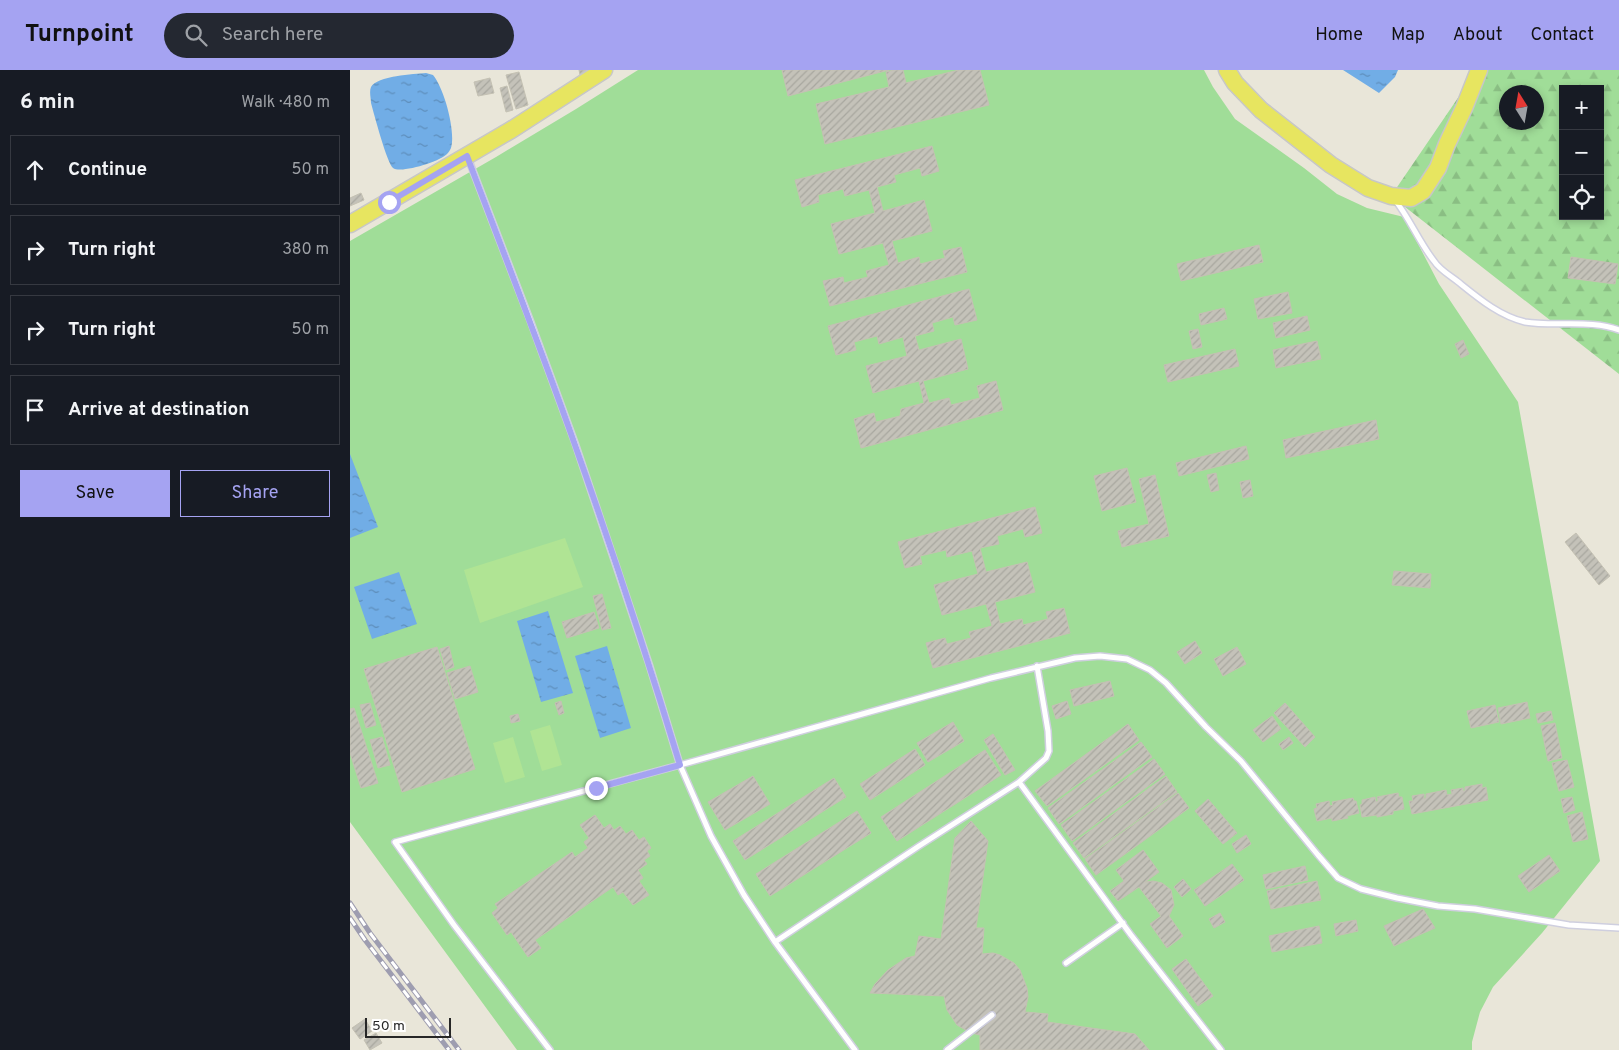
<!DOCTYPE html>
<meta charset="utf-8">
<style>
:root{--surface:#171b24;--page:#242831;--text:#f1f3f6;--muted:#9ea1a6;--line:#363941;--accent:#a5a3f2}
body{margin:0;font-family:Overpass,sans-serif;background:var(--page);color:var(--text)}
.controls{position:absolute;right:15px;top:15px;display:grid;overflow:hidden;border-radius:0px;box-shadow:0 2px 8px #0003}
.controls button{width:45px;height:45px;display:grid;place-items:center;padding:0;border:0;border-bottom:1px solid var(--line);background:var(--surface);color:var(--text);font:25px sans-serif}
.compass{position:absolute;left:1149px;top:15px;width:45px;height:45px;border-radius:50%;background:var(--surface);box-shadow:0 2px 8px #0003;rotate:349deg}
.scale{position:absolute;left:15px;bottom:12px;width:86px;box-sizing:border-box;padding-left:5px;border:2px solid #272727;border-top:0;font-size:14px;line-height:18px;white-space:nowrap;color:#272727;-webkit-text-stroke:4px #fff;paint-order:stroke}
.stop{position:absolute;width:15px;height:15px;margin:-11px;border:4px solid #a5a3f2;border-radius:50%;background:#fff}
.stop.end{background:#a5a3f2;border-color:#fff;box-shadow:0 1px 5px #0008}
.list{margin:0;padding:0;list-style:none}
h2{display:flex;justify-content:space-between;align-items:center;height:65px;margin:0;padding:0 20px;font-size:21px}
h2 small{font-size:16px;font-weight:400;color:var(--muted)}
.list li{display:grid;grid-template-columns:32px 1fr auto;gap:15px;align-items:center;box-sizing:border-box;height:70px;margin:0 10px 10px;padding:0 10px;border:1px solid var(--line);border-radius:0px}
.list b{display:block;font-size:19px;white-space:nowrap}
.list em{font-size:16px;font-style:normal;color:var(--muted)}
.actions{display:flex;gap:10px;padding:15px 20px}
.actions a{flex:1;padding:11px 0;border:1px solid var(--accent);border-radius:0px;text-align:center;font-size:18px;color:var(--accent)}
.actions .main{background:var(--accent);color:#111}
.icon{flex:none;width:28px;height:28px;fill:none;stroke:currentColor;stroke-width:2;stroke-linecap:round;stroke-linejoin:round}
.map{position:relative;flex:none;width:1269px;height:980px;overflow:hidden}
header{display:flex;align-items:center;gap:30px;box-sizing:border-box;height:70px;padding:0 25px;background:var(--accent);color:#111}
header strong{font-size:24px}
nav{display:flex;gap:28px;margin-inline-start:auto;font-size:18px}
.search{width:350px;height:45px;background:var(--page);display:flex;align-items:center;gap:12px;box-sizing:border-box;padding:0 18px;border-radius:28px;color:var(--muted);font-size:19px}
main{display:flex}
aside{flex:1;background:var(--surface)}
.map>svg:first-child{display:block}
.forest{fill:url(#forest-firs);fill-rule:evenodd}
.park{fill:#a0dd98}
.pitch{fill:#b0e494}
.water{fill:url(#water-ripples)}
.building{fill:url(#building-hatch);stroke:#c4c1b3}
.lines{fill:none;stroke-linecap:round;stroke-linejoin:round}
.lane-casing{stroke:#cfcfdf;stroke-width:8}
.primary-casing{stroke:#c7c7c7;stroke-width:19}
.lane{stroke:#fff;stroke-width:5}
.primary{stroke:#e7e560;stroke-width:16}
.rail-casing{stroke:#9e9db0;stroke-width:5}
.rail{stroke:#fff;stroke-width:3;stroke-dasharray:9;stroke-linecap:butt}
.route{stroke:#a5a3f2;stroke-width:6}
</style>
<header>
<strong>Turnpoint</strong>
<div class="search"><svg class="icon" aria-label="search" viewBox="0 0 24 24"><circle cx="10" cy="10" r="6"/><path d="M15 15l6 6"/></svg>Search here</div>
<nav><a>Home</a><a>Map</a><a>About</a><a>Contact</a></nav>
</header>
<main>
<aside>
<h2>6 min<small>Walk · 480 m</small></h2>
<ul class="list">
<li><svg class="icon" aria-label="ahead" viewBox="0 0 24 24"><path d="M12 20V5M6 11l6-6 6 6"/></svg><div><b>Continue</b></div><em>50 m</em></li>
<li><svg class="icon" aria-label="right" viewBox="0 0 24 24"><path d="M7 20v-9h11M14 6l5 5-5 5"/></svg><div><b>Turn right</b></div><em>380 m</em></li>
<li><svg class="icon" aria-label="right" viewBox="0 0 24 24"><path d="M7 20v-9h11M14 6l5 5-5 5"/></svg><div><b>Turn right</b></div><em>50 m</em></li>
<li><svg class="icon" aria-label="arrive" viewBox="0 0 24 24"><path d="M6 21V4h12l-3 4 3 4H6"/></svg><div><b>Arrive at destination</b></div></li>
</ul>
<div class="actions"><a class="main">Save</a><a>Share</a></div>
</aside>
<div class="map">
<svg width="1269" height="980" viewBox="0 0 1269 980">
<defs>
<pattern id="forest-firs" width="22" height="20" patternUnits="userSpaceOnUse" patternTransform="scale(1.25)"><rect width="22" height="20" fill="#a0dd98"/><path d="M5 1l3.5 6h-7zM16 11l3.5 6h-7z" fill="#8abe83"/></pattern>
<pattern id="water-ripples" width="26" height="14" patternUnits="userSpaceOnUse" patternTransform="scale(1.25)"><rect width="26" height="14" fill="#71ade6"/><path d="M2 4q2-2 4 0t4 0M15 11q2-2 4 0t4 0" fill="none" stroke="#5d8dba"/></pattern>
<pattern id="building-hatch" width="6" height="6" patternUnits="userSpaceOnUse" patternTransform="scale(1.25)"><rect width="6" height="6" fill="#c4c2b9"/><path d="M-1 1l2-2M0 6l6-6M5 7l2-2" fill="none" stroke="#a8a79f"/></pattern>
</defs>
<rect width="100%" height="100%" fill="#e9e6d9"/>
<!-- forest -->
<path class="forest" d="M1127,0H1269V304L1041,126ZM1213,19H1250V146H1213ZM1156,22H1186V52H1156Z"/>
<!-- park -->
<path class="park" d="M288,0H854L863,17L885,49L954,98L987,124L1017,138L1054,147L1089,214L1168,332L1250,791L1192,863L1143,917L1130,942L1122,972V980H167L0,752V171L146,87L226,39Z"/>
<!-- pitch -->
<path class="pitch" d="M215,468L233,517L130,553L114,500Z
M200,655L212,695L192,701L180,661Z
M163,667L175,707L155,713L143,673Z"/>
<!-- water -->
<path class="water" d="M993,0H1048L1045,7L1029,23Z
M76,3L83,5C94,18 106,61 101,78C100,80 99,82 97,84C91,91 51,104 43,98C37,93 24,44 21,33C21,28 19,22 21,17C27,6 64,4 76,3Z
M0,384L28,457L0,468Z
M49,502L67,554L22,569L4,517Z
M198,541L223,623L191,632L167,551Z
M257,576L281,658L250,668L225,586Z"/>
<!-- building -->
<path class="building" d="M229,0H247V1L230,5Z
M432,0H539L438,26Z
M544,0H553L556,13L609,0H630L639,35L475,74L466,34L539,17L536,2Z
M169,2L178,35L166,39L156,5Z
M140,8L144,23L128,26L124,12Z
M157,16L163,40L156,42L150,18Z
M582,76L589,101L572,106L570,98L544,105L546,112L527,117L533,141L574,130L582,161L542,171L548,193L569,187L570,194L595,188L593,181L611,177L617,202L480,236L473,211L493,207L494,213L518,207L516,201L539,195L533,173L489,184L481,154L525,143L519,120L495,126L493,119L468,125L469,132L452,137L445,110Z
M11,123L14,130L0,136V128Z
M909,175L913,192L831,211L827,194Z
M1221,187L1268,194L1265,214L1218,208Z
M619,219L627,250L605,255L603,247L582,253L584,261L565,266L569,280L611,269L618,299L573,311L579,333L599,328L601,335L630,328L627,316L646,311L653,340L511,378L504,349L524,343L526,352L550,346L551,339L574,333L569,311L523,323L516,296L557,286L553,267L529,274L527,266L504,272L506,280L486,285L478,256Z
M938,222L942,243L908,249L904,229Z
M874,238L877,249L851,255L849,244Z
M957,246L960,260L926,268L923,253Z
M848,259L852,277L843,279L839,261Z
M1113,270L1119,284L1111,288L1105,274Z
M967,271L971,289L926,298L923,280Z
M885,279L889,296L818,312L814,295Z
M1026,350L1029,369L936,388L933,370Z
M896,376L899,389L829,406L826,393Z
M777,398L786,432L752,441L744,406Z
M866,403L869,420L861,422L857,405Z
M805,405L819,466L772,477L768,461L799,454L789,409Z
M900,410L903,426L893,428L890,412Z
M685,437L692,463L675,467L673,459L647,466L649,474L630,478L636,502L677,492L685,522L645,532L650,554L672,549L673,555L698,549L696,542L714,538L720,563L583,598L576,573L595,568L597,574L621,568L619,562L642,556L636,534L592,545L584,515L628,504L622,481L597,487L596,480L570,486L572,494L555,498L548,472Z
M1226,463L1260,506L1249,515L1215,472Z
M1044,501L1081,504L1080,518L1042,515Z
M252,524L261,558L252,560L243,526Z
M244,542L249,558L217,568L212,552Z
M845,571L852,583L835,594L827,582Z
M99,576L104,597L96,600L90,579Z
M87,577L125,699L52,722L14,599Z
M887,577L896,594L873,606L864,589Z
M120,596L128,622L105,629L97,603Z
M760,611L764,626L724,636L720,620Z
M211,631L214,643L209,645L205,633Z
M717,631L721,644L706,649L702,636Z
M1177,632L1180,648L1151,654L1148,638Z
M20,633L26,655L16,658L10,635Z
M935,633L965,667L955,677L924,643Z
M1145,635L1149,652L1121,658L1117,641Z
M4,638L28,713L11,718L0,683V639Z
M1201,641L1203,650L1188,653L1186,644Z
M168,644L170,651L161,653L160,646Z
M922,646L931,659L913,672L903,660Z
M603,652L614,671L578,692L567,673Z
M1205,653L1212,688L1198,691L1191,656Z
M778,654L789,670L697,736L685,721Z
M643,664L665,700L655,705L634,670Z
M32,667L40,695L28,698L20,670Z
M939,667L943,673L933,680L929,674Z
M791,672L802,687L709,754L698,738Z
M565,679L575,695L520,730L510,714Z
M635,680L651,705L547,771L531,747Z
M804,689L815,704L722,771L711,755Z
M1217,690L1224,717L1209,721L1202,693Z
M403,706L420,734L375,760L358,732Z
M816,706L827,722L734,788L723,773Z
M484,708L496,727L395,790L383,771Z
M1132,714V718L1136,717L1138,730L1062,744L1059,731H1063L1062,726L1074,724V729L1076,728V724L1096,720L1097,725L1102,724L1101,720L1113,718V721H1115V717Z
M828,723L839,738L746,805L735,789Z
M1048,723L1049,727H1052L1054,739L1043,741V744L1027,747V745L1012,747L1010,735L1012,734V730L1025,727L1026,732L1028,731L1027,727Z
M1222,727L1225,740L1214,743L1211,729Z
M1003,728L1004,731H1006L1009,743L997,746L998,748L982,751V748L967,751L964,739L967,738L966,734L979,731L980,736L983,735L982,732Z
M858,729L887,763L873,774L845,741Z
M507,741L521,763L420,826L406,804Z
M1232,742L1238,769L1223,772L1217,746Z
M245,745L254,758L260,754L264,760L270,756L276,764L282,760L289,770L294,767L301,778L297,781L300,786L294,790L297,794L288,800L293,808L289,811L299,825L283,835L273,822L268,825L263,817L185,870L191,878L178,887L161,862L157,865L142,843L148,838L145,834L222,782L225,787L238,778L234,772L239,768L230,755Z
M621,751L638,771L626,858H634L632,884L643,883L650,885L664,893L670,900L677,918L678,927L675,942L698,944L697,952L785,964L799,980H630V965L621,963L607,955L597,940L594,926L520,923L525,914L538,900L556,888L565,886L569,866L591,869L605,768Z
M896,765L901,774L887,783L882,774Z
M793,780L809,802L795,812L803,811L812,813L821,820L824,835L819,846L833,866L817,878L800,854L811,846L789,817L768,831L760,821L774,811L766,800Z
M1199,785L1210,801L1179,822L1168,806Z
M882,794L894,810L855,836L844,820Z
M955,796L958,810L916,819L913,805Z
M833,809L841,819L832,827L824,817Z
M967,811L971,830L921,839L917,821Z
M1073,839L1085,858L1044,876L1034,856Z
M870,843L875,852L864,858L859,849Z
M1006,850L1008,861L986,866L984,854Z
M969,856L972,873L922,882L919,866Z
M836,889L863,926L848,936L822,899Z
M15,949L22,961L10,969L2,958Z
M26,963L32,973L20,980L14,970Z"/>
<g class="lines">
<defs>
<path id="lane" d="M118,88L180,250L225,373L299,594L330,695L361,766L394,825L425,872L505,980
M1045,130C1060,149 1069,172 1084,191C1089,199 1099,205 1107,211C1127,227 1149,246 1175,252C1204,257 1242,249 1269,260
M669,712L696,688L699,681L698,661L687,596
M425,872L569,776L669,712L781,865L871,980
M716,893L773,853
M200,980L104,855L45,772L330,695L641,608L725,588L750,586L777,589L800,600L816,613L856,657L891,691L968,785L988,808L1011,819L1047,828L1088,836L1125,839L1219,855L1269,858
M597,980L642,945"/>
<path id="primary" d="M877,0L885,13L911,40L981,95L1018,118L1041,126L1061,128L1073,121L1088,98L1097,74L1114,38L1129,0
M0,154L161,60L254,0"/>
</defs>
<!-- lane casing -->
<use href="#lane" class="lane-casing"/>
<!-- primary casing -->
<use href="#primary" class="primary-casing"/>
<!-- lane -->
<use href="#lane" class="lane"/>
<!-- primary -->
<use href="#primary" class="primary"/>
<defs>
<path id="rail" d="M0,833L20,863L109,980
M0,848L15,870L99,980"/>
</defs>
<!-- rail casing -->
<use href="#rail" class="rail-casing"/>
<!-- rail -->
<use href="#rail" class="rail"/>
</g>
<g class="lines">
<!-- route -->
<path class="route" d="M39,132L117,86C153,181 190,276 224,372C262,479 297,586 330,695L246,718"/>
</g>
</svg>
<div class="controls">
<button>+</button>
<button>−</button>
<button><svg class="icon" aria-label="locate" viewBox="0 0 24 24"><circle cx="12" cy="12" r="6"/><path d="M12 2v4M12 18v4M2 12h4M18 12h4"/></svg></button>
</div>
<svg class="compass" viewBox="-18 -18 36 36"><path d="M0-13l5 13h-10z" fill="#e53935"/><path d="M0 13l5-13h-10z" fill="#9ea1a6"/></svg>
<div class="scale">50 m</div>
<div class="stop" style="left:39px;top:132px"></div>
<div class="stop end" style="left:246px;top:718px"></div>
</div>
</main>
